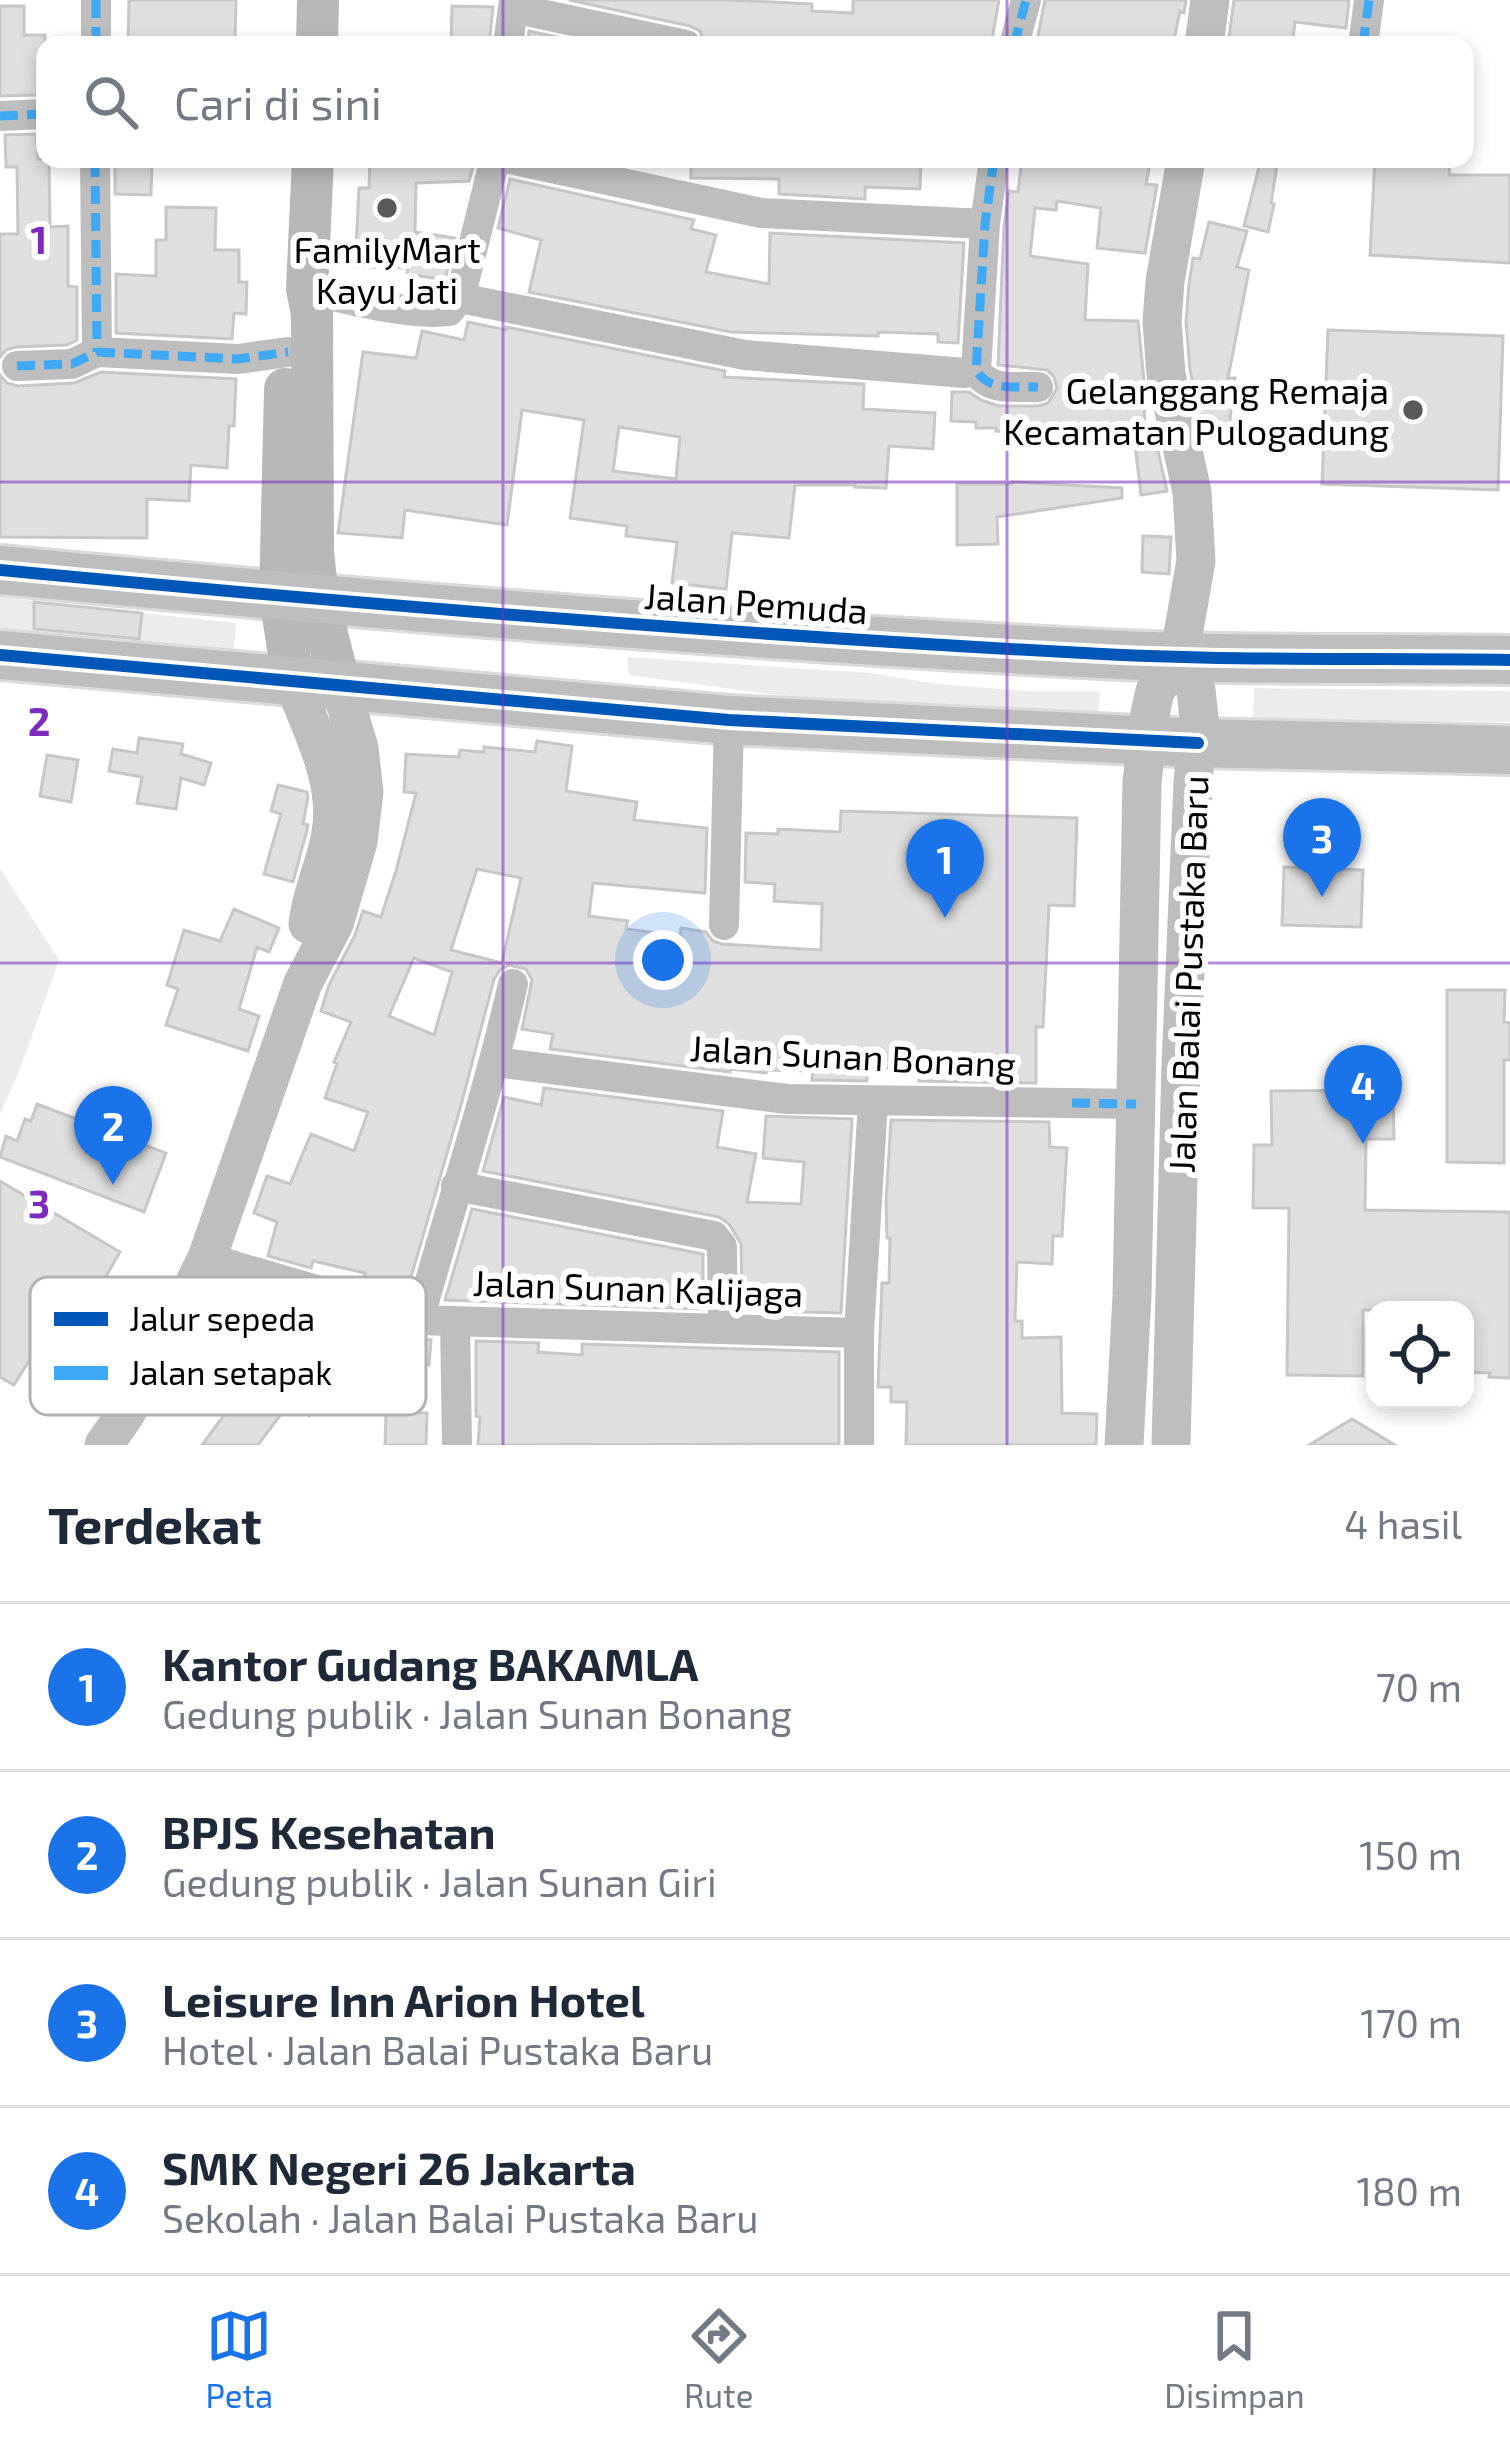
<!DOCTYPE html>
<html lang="id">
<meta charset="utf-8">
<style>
:root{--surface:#fff;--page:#f6f6f7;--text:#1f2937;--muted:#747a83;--line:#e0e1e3;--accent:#1a73e8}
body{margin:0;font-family:"Exo 2",sans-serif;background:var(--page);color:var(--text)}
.controls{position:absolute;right:36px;bottom:36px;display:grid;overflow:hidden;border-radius:24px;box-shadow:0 6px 18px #0003}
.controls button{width:108px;height:108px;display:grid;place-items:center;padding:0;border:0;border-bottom:3px solid var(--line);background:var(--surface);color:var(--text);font:60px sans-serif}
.you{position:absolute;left:663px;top:960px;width:42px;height:42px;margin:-30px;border:9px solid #fff;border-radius:50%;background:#1a73e8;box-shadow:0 0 0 18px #1a73e833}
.badge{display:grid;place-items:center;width:78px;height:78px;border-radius:50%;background:var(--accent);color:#fff;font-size:39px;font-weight:700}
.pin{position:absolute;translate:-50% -99px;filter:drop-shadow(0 3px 6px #0008)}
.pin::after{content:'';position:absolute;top:63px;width:42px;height:36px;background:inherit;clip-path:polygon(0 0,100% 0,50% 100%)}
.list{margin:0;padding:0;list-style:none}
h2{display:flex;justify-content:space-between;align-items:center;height:156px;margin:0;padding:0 48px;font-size:51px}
h2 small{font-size:39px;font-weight:400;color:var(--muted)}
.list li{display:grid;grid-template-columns:78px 1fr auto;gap:36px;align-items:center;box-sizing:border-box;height:168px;padding:0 48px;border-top:3px solid var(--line)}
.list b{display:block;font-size:45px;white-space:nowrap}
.list p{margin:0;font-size:39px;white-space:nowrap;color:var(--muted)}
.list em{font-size:39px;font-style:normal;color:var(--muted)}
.icon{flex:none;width:66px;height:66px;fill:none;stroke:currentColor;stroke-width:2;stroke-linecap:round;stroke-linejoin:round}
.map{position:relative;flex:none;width:1510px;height:1445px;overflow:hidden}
.search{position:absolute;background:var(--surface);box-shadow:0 6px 18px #0003;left:36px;right:36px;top:36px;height:132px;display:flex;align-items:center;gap:30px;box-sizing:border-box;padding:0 42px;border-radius:24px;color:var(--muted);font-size:45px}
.sheet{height:828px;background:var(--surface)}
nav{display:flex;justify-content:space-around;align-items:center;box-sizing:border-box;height:168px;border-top:3px solid var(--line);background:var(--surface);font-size:33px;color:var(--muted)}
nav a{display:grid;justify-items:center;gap:6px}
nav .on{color:var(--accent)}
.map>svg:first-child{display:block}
.green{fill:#ececec}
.building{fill:#dfdfdf;stroke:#c7c7c7;stroke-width:3;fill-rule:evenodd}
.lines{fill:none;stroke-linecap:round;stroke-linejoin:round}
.primary-casing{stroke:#dbdbdb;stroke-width:54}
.minor{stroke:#bebebe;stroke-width:30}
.tertiary{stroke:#bebebe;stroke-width:39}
.secondary{stroke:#b8b8b8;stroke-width:42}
.primary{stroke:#bebebe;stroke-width:48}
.quiet{stroke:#3fa9f5;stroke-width:9;stroke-dasharray:18 9;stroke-linecap:butt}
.cycleway-casing{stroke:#fff;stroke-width:20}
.cycleway{stroke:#0057b8;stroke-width:12}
.grid{fill:none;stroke:#7b2cbf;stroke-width:3;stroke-opacity:0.55}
.poi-dot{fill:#595959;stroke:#fff;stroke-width:4.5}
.labels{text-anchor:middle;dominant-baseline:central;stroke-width:12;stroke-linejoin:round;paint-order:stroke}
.poi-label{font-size:36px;fill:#000;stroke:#fff}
.street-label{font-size:36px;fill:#000;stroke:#fff}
.key{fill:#fff;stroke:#b2b2b2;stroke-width:3}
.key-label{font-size:33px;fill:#000}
.grid-label{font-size:39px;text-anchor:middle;font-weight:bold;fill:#7b2cbf;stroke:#fff;stroke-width:12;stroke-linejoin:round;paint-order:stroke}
</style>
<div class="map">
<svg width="1510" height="1445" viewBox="0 0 1510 1445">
<rect width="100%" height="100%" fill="#fff"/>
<!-- green -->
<path class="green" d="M0,597L34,601V632L0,628Z
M142,613L236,623L234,651L139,643Z
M627,657L870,673L937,684L1029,691H1100L1098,714L785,696L629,675Z
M1254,688L1510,691V722L1253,718Z
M0,868L59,960L19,1072L0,1114Z"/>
<!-- building -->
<path class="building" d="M129,0H236L235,44L128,41Z
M569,0H730L812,4V11L853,13V0H999L991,45H705L700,31L690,26Z
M1045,0H1186L1184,13L1180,11L1173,45H1036Z
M1234,0H1349L1346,28L1295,22L1292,45H1228Z
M0,6H24V35H45V61H37V95L0,96Z
M452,6L493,7L489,45H451Z
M529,31L593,45H528Z
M36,134L38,159H49L50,227L68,226V286L77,287V340L67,345L15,347L6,350L0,357V234H18L17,167H6L5,135Z
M115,159H142V163H152L151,195L115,194Z
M370,159H475L469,181L416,183L415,232L455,238L445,280L407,274L408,268L355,267L359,188H369Z
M691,159H921L920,189L865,187V199L779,194V179L691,178Z
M1022,159H1151L1146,184L1157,185L1145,253L1097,248L1101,208L1057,201L1056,210L1035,208L1030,256L1088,264L1085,320L1138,321L1145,390L1144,440L1046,437V434L996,431V428H976V422L951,421L952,392H969L981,400L999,406H1038L1048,403L1057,388L1054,377L1047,370L998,365L1004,226L1009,191L1018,192Z
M1261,159H1278L1271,203L1274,204L1268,232L1244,226Z
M1375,159H1450L1449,175H1510V263L1370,255Z
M510,179L694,220L691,229L716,235L706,272L769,284L770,233L964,243L958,343L938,342V334L878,332V336L731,332L529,292L541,240L498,228Z
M166,207L216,208L215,250H239V282H247L246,314L234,313L232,339L116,333V274L156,276V240H166Z
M1209,222L1247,231L1237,267L1249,270L1228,378H1235L1228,436L1204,434L1190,370L1186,322L1189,284L1193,258L1200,259Z
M468,322L506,330V327L725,371L724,377L864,384L863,409L935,413L933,449L889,446L886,488L855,487V485H795L789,538L732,533L726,589L672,583L677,542L626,536L627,526L570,518L584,420L522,410L507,525L405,510L402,538L338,533L363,352L416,358L422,331L464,340ZM619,427L680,437L676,479L613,471Z
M1328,330L1503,336L1498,490L1322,484Z
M101,372L236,379L234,426H229L227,468L191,465L189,501L147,499V538L0,537V375L7,383L18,386L74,383Z
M1156,442L1167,491L1141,495L1135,445Z
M1012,482L1122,488V498L997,517L998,544L957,545V484H1012Z
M1143,536L1171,537L1169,574L1142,572Z
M34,602L142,613L139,639L34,629Z
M139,738L183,744L181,754L211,763L204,785L181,778L176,809L137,803L142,777L109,771L113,749L137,753Z
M537,741L572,746L566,791L637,802L634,820L707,828L705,893L593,883L589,916L628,921L626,929L680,936L681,928L706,932L713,941L722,944L821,950L822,904L774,901L775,884L745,882L746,833L778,834V829L840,832L841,811L1077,818L1074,906L1049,905L1043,1027H1036V1083L919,1081L918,1069L867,1067V1081L812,1080L813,1071L767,1070L766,1073L730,1069V1072L550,1049L553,1034L522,1029L532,980L526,969L509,965L500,970L494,979L461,1105L407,1291L364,1279L365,1273L313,1261L311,1268L268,1256L277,1222L254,1213L267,1176L290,1184L311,1134L354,1151L368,1112L325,1098L337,1063L334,1062L351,1022L321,1011L329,985L355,935L363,911L381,917L396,871L416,793L404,792L406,754L459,757L460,750L484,752V747L535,752ZM477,869L521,878L502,963L451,950ZM414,958L452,972L434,1035L389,1016Z
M47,755L78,760L71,802L40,796Z
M278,785L307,792L308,797L303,824L308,825L307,830L293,882L264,874L281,814L271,811Z
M1284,867L1363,870L1361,927L1282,925Z
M234,909L279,928L269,952L257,947L239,1009L259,1016L248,1051L166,1025L178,989L167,985L184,930L220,941Z
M1447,990H1505L1504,1022L1510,1023V1060H1504V1163L1447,1162Z
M544,1088L723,1111L717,1147L756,1154L747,1202L801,1204L804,1162L763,1158L766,1116L852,1119L841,1313L768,1311V1297L742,1296L741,1244L729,1224L719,1217L483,1171L504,1097L541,1105Z
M1393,1090L1394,1139H1366L1365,1210L1510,1212V1378L1489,1377L1490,1373L1465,1372V1310H1363V1376L1287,1375L1289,1208H1253L1254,1145H1272L1271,1091Z
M37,1104L166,1153L144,1212L0,1157L6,1136L17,1141L25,1119L31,1121Z
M891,1120L1049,1122L1050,1147L1067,1148L1062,1236H1053L1052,1264L1017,1262L1015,1321H1022V1338L1061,1337L1062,1413L1097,1414L1096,1445H906L907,1402H891V1387H878L882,1283H889L890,1238H887L886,1201Z
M0,1181L120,1252L101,1285L130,1302L110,1338L61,1309L14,1385L0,1377Z
M472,1209L703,1254V1309L445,1300Z
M329,1331L404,1342L405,1336L431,1340L429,1365L392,1363L389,1384L323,1375Z
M247,1341L286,1369L293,1360L330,1387L309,1416L290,1402L258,1445H202L244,1388L223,1373Z
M476,1341L539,1343L538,1352L582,1355V1344L839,1352V1444L478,1445L480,1417L476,1416Z
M386,1412L427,1413L426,1445H385Z
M1352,1419L1395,1445H1309Z"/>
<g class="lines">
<defs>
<path id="primary" d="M0,570C367,605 734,635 1102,654C1238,661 1374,658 1510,660
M0,655L729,720L1198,743L1510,750"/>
</defs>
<!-- primary casing -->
<use href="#primary" class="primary-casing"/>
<!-- minor -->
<path class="minor" d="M513,8L686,45
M96,45V0
M508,45L514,0
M1014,45L1026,0
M1363,45L1369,0
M0,116L45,114
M95,159L97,352
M510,159L761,213L985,224
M307,289C343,299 414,316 449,311L460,298L495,159
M460,298L745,355L965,373L976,370
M97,352L238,359L288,352
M17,366L72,364L97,352
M976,370L985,224L994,159
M976,370C989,392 1015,386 1038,387
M724,925L729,720
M495,1062L787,1099L1136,1104
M456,1186L714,1236L722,1246L723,1328
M207,1258L419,1320L859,1333
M419,1320C450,1208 487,1097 513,984
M455,1321L457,1445
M859,1445V1333L873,1101"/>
<!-- tertiary -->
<path class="tertiary" d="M1204,45L1210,0
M293,681C311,729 340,780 331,833C326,864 311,893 308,924
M104,1445L124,1416L157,1359L207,1258L303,983L334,924L358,842L364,792L359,748L340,685
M1124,1445L1132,1296L1142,782L1150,714L1155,691L1179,657L1196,561L1192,492L1166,374L1162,322L1165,281L1186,159
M1171,1445L1181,1065L1193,782L1199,718L1196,690L1179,657"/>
<!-- secondary -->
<path class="secondary" d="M317,45L318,0
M313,159L307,289L312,314L313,552L318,599L340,685
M285,389L280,596L293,681"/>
<!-- primary -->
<use href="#primary" class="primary"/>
<!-- quiet -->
<path class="quiet" d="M96,45V0
M1014,45L1026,0
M1363,45L1369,0
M0,116L45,114
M95,159L97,352
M994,159L985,224L976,370C989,392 1015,386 1038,387
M97,352L238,359L288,352
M17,366L72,364L97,352
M1072,1103L1136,1104"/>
<defs>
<path id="cycleway" d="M0,570C367,605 734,635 1102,654C1238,661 1374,658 1510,660
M0,655L729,720L1198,743"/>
</defs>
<!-- cycleway casing -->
<use href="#cycleway" class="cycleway-casing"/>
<!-- cycleway -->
<use href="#cycleway" class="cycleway"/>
</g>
<!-- grid -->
<path class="grid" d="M503,0V45M1007,0V45M503,159V1445M1007,159V1445M0,482H1510M0,963H1510"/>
<!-- markers -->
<g class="poi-dot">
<circle cx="387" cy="208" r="12"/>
<circle cx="1413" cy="410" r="12"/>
</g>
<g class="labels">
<!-- poi labels -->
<g class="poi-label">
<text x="387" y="248">FamilyMart<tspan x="387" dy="41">Kayu Jati</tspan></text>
<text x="1389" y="389" text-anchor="end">Gelanggang Remaja<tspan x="1389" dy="41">Kecamatan Pulogadung</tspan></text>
</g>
<!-- street labels -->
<g class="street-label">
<text transform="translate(756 602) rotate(4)">Jalan Pemuda</text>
<text transform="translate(1187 974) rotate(-88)">Jalan Balai Pustaka Baru</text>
<text transform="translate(853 1055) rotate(3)">Jalan Sunan Bonang</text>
<text transform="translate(638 1287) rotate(2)">Jalan Sunan Kalijaga</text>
</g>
</g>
<!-- legend -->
<rect x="30" y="1277" width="396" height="138" rx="18" class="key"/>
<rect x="54" y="1312" width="54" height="14" fill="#0057b8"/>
<rect x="54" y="1366" width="54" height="14" fill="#3fa9f5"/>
<g class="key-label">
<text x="129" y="1331">Jalur sepeda</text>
<text x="129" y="1385">Jalan setapak</text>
</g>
<g class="grid-label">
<text x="39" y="254">1</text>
<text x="39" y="736">2</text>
<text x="39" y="1218">3</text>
</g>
</svg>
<div class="controls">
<button><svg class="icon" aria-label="locate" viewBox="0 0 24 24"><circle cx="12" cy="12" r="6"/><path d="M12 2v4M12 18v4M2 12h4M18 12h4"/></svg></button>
</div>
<div class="you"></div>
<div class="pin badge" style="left:945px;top:918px">1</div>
<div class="pin badge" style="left:113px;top:1185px">2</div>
<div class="pin badge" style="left:1322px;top:897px">3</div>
<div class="pin badge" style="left:1363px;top:1144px">4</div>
<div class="search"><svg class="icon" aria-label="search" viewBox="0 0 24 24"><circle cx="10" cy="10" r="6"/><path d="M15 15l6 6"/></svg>Cari di sini</div>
</div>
<section class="sheet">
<h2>Terdekat<small>4 hasil</small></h2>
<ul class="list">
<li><span class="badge">1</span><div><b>Kantor Gudang BAKAMLA</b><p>Gedung publik · Jalan Sunan Bonang</p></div><em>70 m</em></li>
<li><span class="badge">2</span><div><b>BPJS Kesehatan</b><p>Gedung publik · Jalan Sunan Giri</p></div><em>150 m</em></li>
<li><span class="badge">3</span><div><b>Leisure Inn Arion Hotel</b><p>Hotel · Jalan Balai Pustaka Baru</p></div><em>170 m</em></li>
<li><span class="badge">4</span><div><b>SMK Negeri 26 Jakarta</b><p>Sekolah · Jalan Balai Pustaka Baru</p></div><em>180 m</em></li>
</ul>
</section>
<nav>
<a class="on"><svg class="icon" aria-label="map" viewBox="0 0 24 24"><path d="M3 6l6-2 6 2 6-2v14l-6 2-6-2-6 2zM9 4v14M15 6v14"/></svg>Peta</a>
<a><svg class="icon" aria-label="directions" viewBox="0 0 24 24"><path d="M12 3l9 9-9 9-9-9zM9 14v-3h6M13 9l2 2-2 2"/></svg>Rute</a>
<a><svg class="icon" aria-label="saved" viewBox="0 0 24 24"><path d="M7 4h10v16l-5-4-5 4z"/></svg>Disimpan</a>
</nav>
